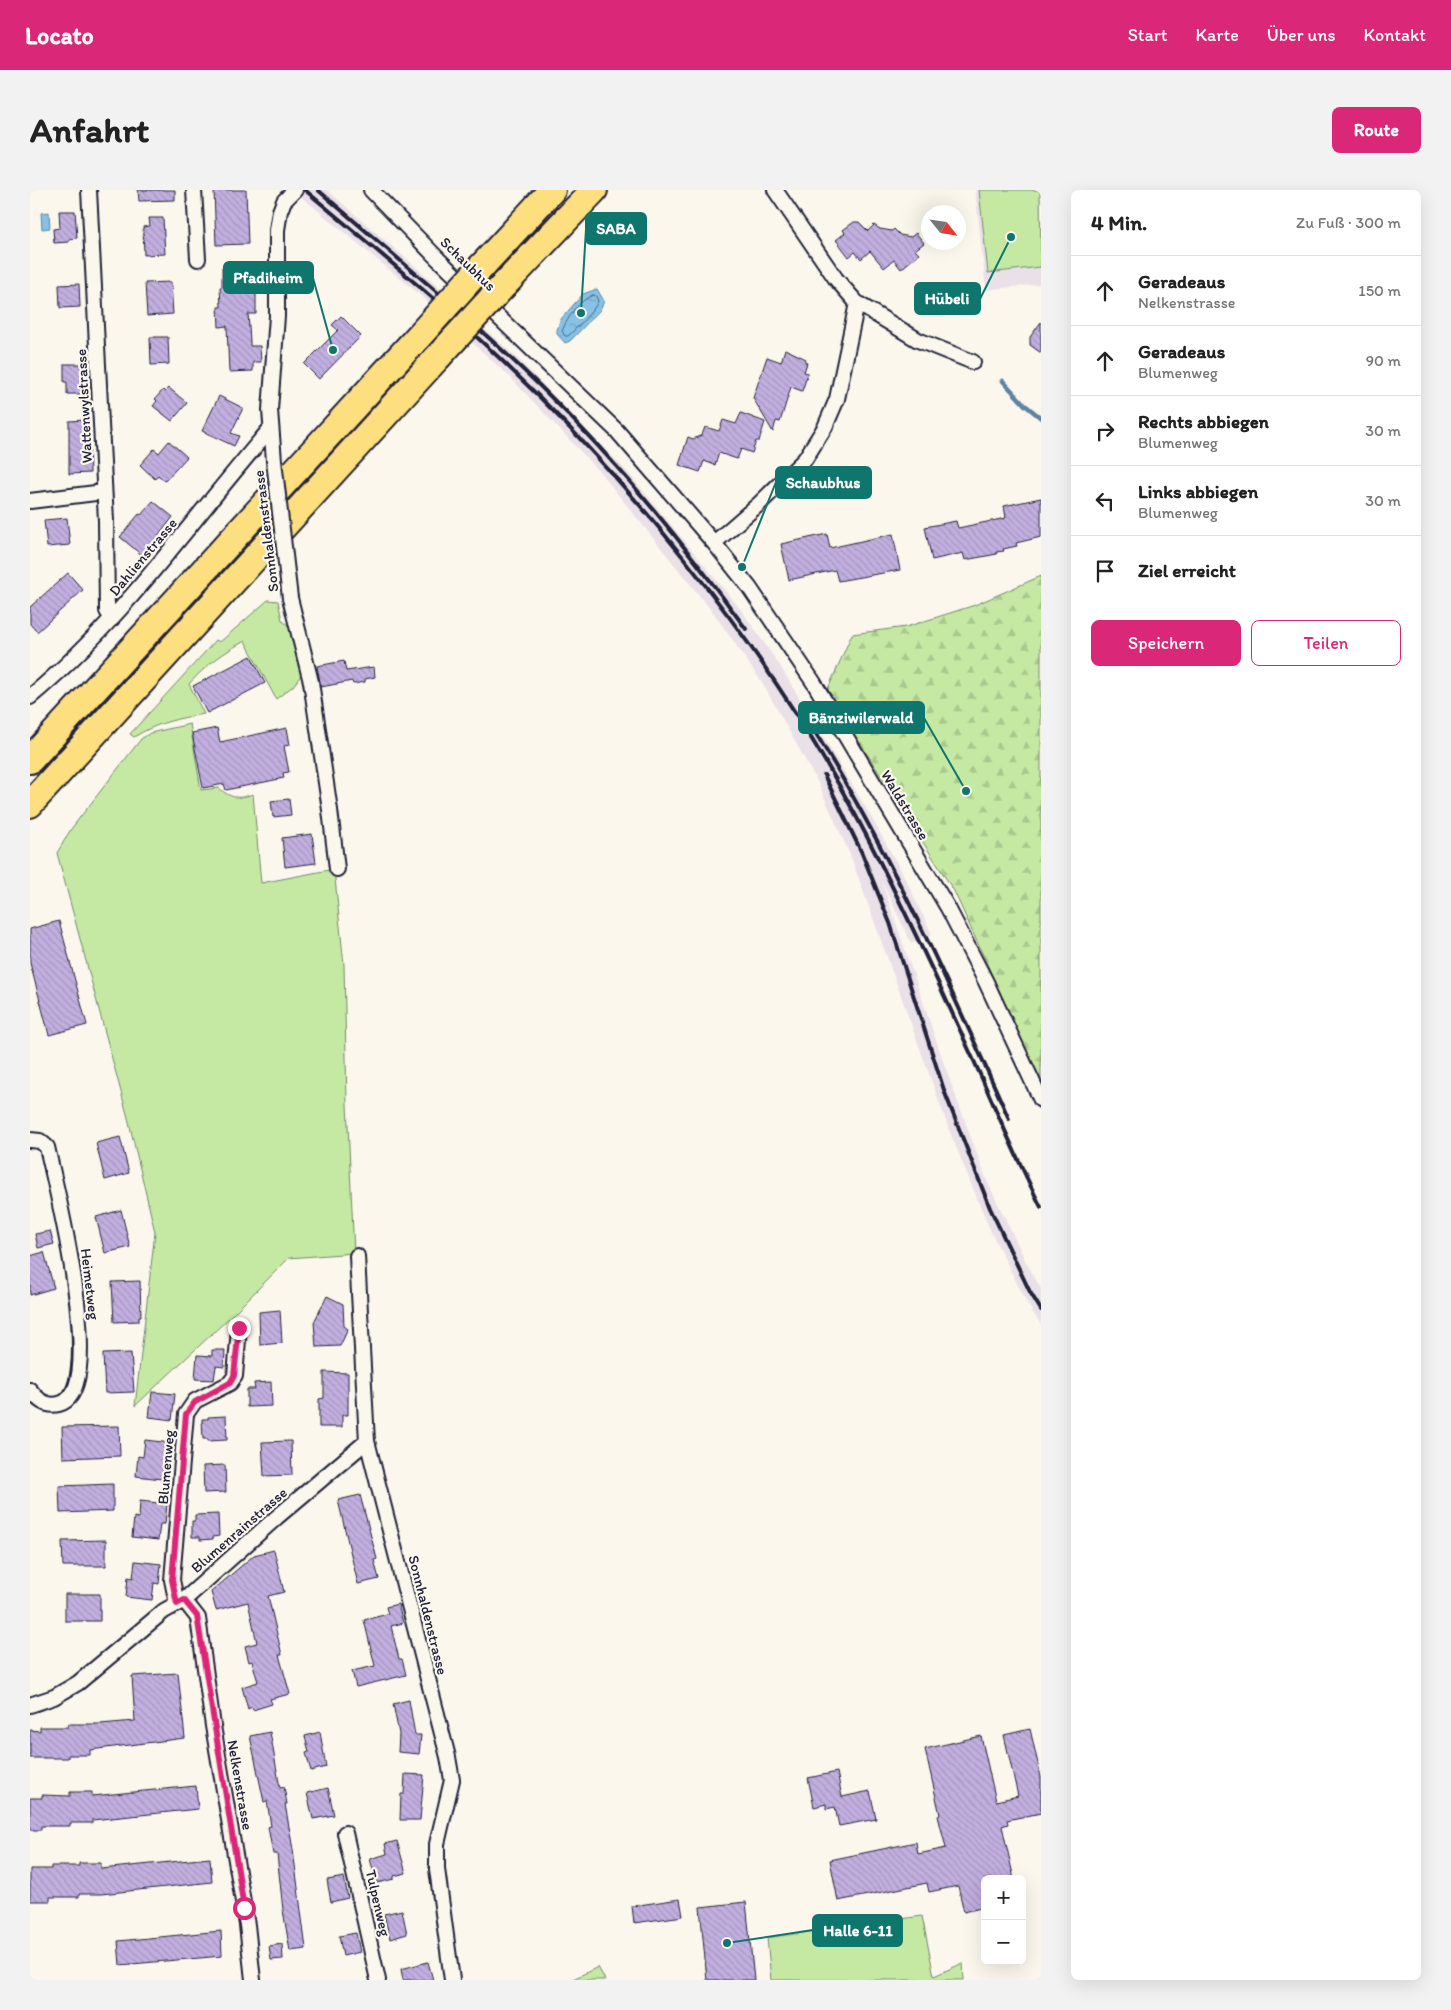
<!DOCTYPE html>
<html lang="de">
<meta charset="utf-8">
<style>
:root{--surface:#fff;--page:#f2f2f2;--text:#222;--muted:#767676;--line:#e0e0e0;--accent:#db2777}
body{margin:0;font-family:Itim,sans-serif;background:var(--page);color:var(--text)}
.controls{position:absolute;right:15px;bottom:15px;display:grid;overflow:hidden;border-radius:8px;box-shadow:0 5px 20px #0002}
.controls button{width:45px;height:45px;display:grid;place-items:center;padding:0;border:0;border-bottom:1px solid var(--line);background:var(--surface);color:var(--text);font:25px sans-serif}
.compass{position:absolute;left:891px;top:15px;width:45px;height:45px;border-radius:50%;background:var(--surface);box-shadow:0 5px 20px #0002;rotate:120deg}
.stop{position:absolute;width:15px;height:15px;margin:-11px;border:4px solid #db2777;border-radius:50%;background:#fff}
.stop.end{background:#db2777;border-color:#fff;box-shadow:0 1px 5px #0008}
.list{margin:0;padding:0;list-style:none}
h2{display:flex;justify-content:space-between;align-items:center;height:65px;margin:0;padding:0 20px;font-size:21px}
h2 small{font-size:16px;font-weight:400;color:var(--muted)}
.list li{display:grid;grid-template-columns:32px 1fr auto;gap:15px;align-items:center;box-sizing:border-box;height:70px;padding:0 20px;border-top:1px solid var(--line)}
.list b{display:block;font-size:19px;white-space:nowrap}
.list p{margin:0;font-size:16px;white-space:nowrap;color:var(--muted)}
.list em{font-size:16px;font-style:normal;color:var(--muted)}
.actions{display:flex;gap:10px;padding:15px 20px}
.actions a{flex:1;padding:11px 0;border:1px solid var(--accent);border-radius:8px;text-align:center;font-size:18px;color:var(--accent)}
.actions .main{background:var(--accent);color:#fff}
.icon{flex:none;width:28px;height:28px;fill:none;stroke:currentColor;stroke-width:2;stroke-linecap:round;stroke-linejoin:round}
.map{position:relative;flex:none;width:1011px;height:1790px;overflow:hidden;border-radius:8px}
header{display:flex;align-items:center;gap:30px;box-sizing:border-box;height:70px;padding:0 25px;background:var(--accent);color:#fff}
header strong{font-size:24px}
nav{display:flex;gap:28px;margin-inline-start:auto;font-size:18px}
.intro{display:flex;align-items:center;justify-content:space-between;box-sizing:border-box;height:120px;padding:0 30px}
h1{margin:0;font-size:35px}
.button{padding:12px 22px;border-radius:8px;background:var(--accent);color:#fff;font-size:18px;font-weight:700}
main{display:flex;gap:30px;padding:0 30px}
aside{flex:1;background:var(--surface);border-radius:8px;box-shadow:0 5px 20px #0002}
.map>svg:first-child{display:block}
.built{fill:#eae1e8}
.green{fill:#c5e9a3;stroke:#74866f}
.forest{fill:url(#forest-firs);stroke:#74866f}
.water{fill:url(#water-ripples);stroke:#5e82a1}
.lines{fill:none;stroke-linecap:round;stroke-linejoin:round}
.shore{stroke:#4a627f;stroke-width:1}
.stream{stroke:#5e82a1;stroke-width:4.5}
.building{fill:url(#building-back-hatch);stroke:#22223b}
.minor-casing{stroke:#22223b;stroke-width:18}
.motorway-casing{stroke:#22223b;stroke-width:30}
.minor{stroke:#fbf7ec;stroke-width:14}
.motorway{stroke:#fddf80;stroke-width:26}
.rail{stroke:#22223b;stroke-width:4}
.minor-bridge-casing{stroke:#22223b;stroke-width:18;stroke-linecap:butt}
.motorway-bridge-casing{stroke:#22223b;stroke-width:30;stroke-linecap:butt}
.minor-bridge{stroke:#fbf7ec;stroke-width:14}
.motorway-bridge{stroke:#fddf80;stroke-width:26}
.route{stroke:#db2777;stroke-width:6}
.labels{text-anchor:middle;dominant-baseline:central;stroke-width:4.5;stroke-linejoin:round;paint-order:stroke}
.street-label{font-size:15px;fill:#22223b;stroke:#fbf7ec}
.leader{fill:none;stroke:#0f766e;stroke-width:2}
.callout-dot{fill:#0f766e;stroke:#fbf7ec;stroke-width:2}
.callout{fill:#0f766e;stroke:#0f766e;stroke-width:2}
.callout-label{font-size:16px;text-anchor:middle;font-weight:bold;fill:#fff}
</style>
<header>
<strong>Locato</strong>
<nav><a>Start</a><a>Karte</a><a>Über uns</a><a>Kontakt</a></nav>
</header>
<div class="intro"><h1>Anfahrt</h1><a class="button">Route</a></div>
<main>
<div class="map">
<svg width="1011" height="1790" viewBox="0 0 1011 1790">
<defs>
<pattern id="forest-firs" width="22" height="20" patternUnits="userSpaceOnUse" patternTransform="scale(1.25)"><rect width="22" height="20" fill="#c5e9a3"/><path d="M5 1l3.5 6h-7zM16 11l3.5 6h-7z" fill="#a9c88d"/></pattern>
<pattern id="water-ripples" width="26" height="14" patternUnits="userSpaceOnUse" patternTransform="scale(1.25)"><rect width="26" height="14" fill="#86c2e5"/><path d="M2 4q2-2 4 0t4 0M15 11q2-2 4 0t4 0" fill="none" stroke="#73a6c5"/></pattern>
<pattern id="building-back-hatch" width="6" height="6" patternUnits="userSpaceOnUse" patternTransform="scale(1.25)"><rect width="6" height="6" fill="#c1afdf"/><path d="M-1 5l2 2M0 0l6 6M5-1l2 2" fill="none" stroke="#a696c0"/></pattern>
</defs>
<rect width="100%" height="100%" fill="#fbf7ec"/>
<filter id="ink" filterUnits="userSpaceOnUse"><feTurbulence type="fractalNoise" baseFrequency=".02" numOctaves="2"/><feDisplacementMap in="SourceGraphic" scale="10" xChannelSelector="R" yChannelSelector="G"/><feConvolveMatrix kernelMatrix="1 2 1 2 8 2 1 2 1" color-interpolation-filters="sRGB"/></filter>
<g filter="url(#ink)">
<!-- built -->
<path class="built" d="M263,0H297L402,91L488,169L600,285L712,421L750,476L835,616L873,684L902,744L881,753L852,692L918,885L957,991L996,1072L1011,1099V1135L998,1115L961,1042L921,945L821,667L787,591L733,494L685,425L570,282L479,186L390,105Z
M945,0H1011V94L956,100Z"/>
<!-- green -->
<path class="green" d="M949,0H1010L1011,77L958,83Z
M238,410L248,411L252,430C267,441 270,464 275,480L263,496L246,509L215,451C194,462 175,476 159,494L174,524C149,528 126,533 104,547L100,544L186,450L190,452Z
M160,534L171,600L189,598C201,609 209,609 223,604L231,693L304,679L314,775L317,914L324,1063L259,1068L199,1128L105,1216L125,1042L98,928L27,663L41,639L111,549L120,543Z
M892,1726L904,1786L933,1773L934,1790H741L737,1748Z
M568,1777L575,1790H541Z"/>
<!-- forest -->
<path class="forest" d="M1011,386V893L924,701L797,501L822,444L876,437L945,415Z"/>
<!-- water -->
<path class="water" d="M19,22L20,38L12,39L11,23Z
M567,99L574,111L570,120L540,151L535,153L527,144V140L531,129L553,104Z"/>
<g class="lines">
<!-- shore -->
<path class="shore" d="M563,105L566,106L568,111C565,120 546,139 538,146H535L532,141C538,127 549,110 563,105Z"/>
<!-- stream -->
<path class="stream" d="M973,191L995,215L1011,228"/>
</g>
<!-- building -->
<path class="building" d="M108,0H145V10L109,11Z
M184,0H216L218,54L186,55Z
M29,21H45L47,48L39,49V52L24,53L23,39L30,38Z
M119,28H133L135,64L114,65L113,37L120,36Z
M824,32H829L838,41L844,35L850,39L862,41L864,39L870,45L881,47L886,43L894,53L885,60L889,64L871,79L864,70L854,78L840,61L831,69L825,62L819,67L806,50L815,43L813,40Z
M214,76L215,81H219L220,88H226V124H218L220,151V156H230L231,172H223V181L199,182L197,136L189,137L188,117H191L190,97H192V77Z
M141,92L143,124L117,126L115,93Z
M49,94L50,117L30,118L29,95Z
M311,126L331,146L289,189L274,174L308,140L302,135Z
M1011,132V163L1000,155V147Z
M120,147H138L139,174L121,175Z
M755,159L776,169L775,172L777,173L774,182L778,183L772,201L761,197L750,232L746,231L743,242L723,208L737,167L751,172Z
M34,174H54L55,204H37V192H34Z
M139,198L157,213L142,231L123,216L127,211L125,209L133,200L135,202Z
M189,206L213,218L201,243L209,246L204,256L172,241Z
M711,223L735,232L729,251H726L722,263L711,259L707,269L689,263L685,275L674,271L670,282L649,275L658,247L663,249L672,245L675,237L689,241L693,230L706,234Z
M56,230L57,256H59L60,283L39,284V231Z
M139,251L157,267L135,291L128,285L125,289L110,275L124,259L129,263Z
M1011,308V347L986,353L987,356L973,359L974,361L966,362L967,364L935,370L933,363L902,370L895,337L926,331L928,338L976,328L974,316Z
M123,311L143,327L113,366L90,347L109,324L111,325Z
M37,328L40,355L17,357L14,330Z
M797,344L800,358L863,344L870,380L808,391L805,380L759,390L751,354Z
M38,383L53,400L7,442L0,434V417Z
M221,466L235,493L177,523L163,496Z
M314,471L316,481L344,477L345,487L335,489V492L323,494L322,491L291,497L287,476Z
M187,538L190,552L257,538L260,555L254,556L259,582L253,583L254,588L196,600L194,594L173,598L162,543Z
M259,609L261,625L243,627L241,611Z
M282,644L286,673L255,677L252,648Z
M29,731L57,835L19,845L0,773V739Z
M90,947L99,983L75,990L66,953Z
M91,1020L100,1057L75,1063L66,1027Z
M20,1041L24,1054L8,1058L5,1044Z
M14,1062L24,1098L0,1105V1066Z
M110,1091L111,1126H109V1131L84,1132L82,1092Z
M297,1106L313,1114L314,1136L318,1139L310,1156L286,1157L284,1132Z
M250,1120L252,1153L230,1155L229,1122Z
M182,1160H195L194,1177L186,1176L184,1190L165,1189L167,1165L182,1166Z
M101,1163L104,1202L75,1203L73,1164Z
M294,1182L318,1183V1225H312V1237H289V1209L294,1208Z
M241,1192L242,1216L217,1217V1199H225L224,1193Z
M122,1202L145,1204L142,1230L119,1227Z
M196,1226L197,1250L178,1251V1249H173L172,1229H178V1227Z
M89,1236L90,1266L33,1268L32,1237Z
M115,1250L141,1253L139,1273L134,1272L132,1289L106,1286L108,1266L113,1267Z
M261,1251L262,1285L234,1286L232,1252Z
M195,1275L196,1302L174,1303L173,1276Z
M83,1294V1321L30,1323L29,1296Z
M330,1305L347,1369L344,1370L349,1389L328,1394L308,1310Z
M110,1311L137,1314L135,1334H130L128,1350L102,1347L104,1327L109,1328Z
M188,1324L189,1346L183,1347V1349L170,1350V1347H162V1331H165V1325Z
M76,1350V1376H33L32,1351Z
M244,1360L254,1402L238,1406L252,1465H249L260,1504L240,1509L242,1514L223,1520L222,1517L218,1519L212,1497L228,1492L222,1471L219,1472L215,1456L227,1453L218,1412L186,1420L181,1402L224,1365Z
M105,1371L131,1374L129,1394L124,1393L122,1410L96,1407L98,1387L103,1388Z
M35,1404H70V1431H35Z
M368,1414L373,1433L361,1436L369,1469H372L376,1485L326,1497L322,1481L345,1476L334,1430L358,1424L356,1417Z
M148,1483L155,1548L60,1560V1565H38V1568H0V1540L10,1541V1537H38V1534H70L105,1531L102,1486Z
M379,1510L385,1545H391L389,1564L368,1562L369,1544L363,1514Z
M1000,1539L1011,1587V1623L977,1630L978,1634L972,1636L984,1689H955V1717L934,1722L928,1696L899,1702L897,1693L808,1711L800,1670L886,1652L888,1664L916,1658L908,1626L910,1625L895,1559L951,1546L966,1611L988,1606L974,1545Z
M240,1542L250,1598L254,1597L257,1614H255L263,1660L276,1759L260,1761L253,1720L247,1664H243L238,1637L241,1636L237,1611L234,1612L220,1546Z
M290,1542L296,1577L281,1581L276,1563L279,1562L275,1546Z
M807,1582L812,1607L840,1601L846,1629L809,1636L805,1617L796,1619V1614L784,1617L778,1588Z
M375,1584L394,1585L390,1630H370L371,1604H374Z
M166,1596L168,1619L62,1630V1633H40V1636H11V1640H0V1608H12V1605L40,1606V1602H62V1606Z
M298,1598L304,1625L283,1629L277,1603Z
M367,1651L376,1683L364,1686V1689L347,1693L340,1669L357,1664L355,1654Z
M180,1668L182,1692L71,1704H49V1707H20V1711H0V1679H21V1676H49V1673H71V1679Z
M314,1687L318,1708L301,1712L297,1690Z
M650,1709L653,1726L604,1733L602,1716Z
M716,1712L724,1790H677L670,1717Z
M372,1720L377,1744L360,1749L354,1724Z
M191,1741L192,1766L90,1775L88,1751Z
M326,1743L330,1762L313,1766L309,1746Z
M252,1754L253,1769L241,1770L239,1756Z
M398,1772L403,1790H373L371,1779Z"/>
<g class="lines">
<defs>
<path id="minor" d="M59,0L76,331L77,421L82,429
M164,0L168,69
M341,0L408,69L587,241L684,353L719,397L784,493L918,718L956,792L1011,910
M745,0L806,89L827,113L888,150L943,172
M244,271L240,220L247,126V40L250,21L254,11L265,0
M0,311L74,302
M684,353L729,314L775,269L795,237L807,209L827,113
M260,408L281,492L300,620L307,679
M0,507C93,430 162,329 241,238
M0,950L10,951L17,957C25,994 79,1202 29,1214C16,1217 8,1210 0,1200
M327,1066L337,1251L418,1567L422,1590L407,1654V1679L422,1790
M154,1410L168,1428L183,1536L217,1735L223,1790
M147,1414L142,1390L156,1224L165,1211L200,1193L205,1186L209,1138
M0,1515L24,1507L48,1493L134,1421L154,1410L247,1327L337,1251
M315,1643L348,1790"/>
<path id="motorway" d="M452,76L522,0
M474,95L564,0
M0,570L388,147
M0,614L407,168"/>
</defs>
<!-- minor casing -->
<use href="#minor" class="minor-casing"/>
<!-- motorway casing -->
<use href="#motorway" class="motorway-casing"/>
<!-- minor -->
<use href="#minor" class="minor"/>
<!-- motorway -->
<use href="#motorway" class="motorway"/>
<!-- rail -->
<path class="rail" d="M275,0C334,50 393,98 450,150C594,282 732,451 825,624C866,701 903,780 939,860C963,912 985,966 1011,1017
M288,0C362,64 438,126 509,195C585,269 654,353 716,439
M780,534C859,660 919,794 979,929
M794,585L831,661L860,733L915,903L960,1018L1000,1102L1011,1120"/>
<defs>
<path id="minor-bridge" d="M244,271L260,408"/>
<path id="motorway-bridge" d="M388,147L452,76
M407,168L474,95"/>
</defs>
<!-- minor-bridge casing -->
<use href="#minor-bridge" class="minor-bridge-casing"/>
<!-- motorway-bridge casing -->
<use href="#motorway-bridge" class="motorway-bridge-casing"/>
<!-- minor-bridge -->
<use href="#minor-bridge" class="minor-bridge"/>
<!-- motorway-bridge -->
<use href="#motorway-bridge" class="motorway-bridge"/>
</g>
</g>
<g class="lines" filter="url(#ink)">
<!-- route -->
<path class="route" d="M209,1138L204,1186L200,1193L165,1212L156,1224L142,1390L147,1414L154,1410L167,1426L214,1718"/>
</g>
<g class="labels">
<!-- street labels -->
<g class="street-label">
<text transform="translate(438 74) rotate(44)">Schaubhus</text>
<text transform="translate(54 216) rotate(-93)">Wattenwylstrasse</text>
<text transform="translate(236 341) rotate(-97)">Sonnhaldenstrasse</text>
<text transform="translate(113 367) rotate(-50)">Dahlienstrasse</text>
<text transform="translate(875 615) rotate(59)">Waldstrasse</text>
<text transform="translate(60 1094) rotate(83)">Heimetweg</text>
<text transform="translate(136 1277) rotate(-85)">Blumenweg</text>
<text transform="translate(209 1340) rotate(-41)">Blumenrainstrasse</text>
<text transform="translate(398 1425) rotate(76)">Sonnhaldenstrasse</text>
<text transform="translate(210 1595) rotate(80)">Nelkenstrasse</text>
<text transform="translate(348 1713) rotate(77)">Tulpenweg</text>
</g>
</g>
<!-- callouts -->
<path class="leader" d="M551 123L556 39M303 160L283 88M981 47L950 109M712 377L746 292M936 601L894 528M697 1753L783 1740"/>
<g class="callout-dot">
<circle cx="551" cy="123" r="5"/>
<circle cx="303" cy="160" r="5"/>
<circle cx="981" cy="47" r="5"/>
<circle cx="712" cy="377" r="5"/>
<circle cx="936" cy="601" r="5"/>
<circle cx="697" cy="1753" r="5"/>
</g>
<g class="callout">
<rect x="556" y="23" width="60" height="31" rx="5"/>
<rect x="194" y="72" width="89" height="31" rx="5"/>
<rect x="885" y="93" width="65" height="31" rx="5"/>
<rect x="746" y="277" width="95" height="31" rx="5"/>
<rect x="769" y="512" width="125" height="31" rx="5"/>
<rect x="783" y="1725" width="89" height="31" rx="5"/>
</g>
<g class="callout-label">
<text x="586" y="44">SABA</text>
<text x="238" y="93">Pfadiheim</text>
<text x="917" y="114">Hübeli</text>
<text x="793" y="298">Schaubhus</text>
<text x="831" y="533">Bänziwilerwald</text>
<text x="828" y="1746">Halle 6-11</text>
</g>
</svg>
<div class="controls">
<button>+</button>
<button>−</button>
</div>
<svg class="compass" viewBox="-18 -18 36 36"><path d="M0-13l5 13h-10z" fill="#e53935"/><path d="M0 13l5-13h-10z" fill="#767676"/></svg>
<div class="stop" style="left:214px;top:1718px"></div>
<div class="stop end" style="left:209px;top:1138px"></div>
</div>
<aside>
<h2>4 Min.<small>Zu Fuß · 300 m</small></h2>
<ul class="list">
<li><svg class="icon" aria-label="ahead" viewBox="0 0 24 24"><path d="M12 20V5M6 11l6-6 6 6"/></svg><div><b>Geradeaus</b><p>Nelkenstrasse</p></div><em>150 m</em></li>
<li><svg class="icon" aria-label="ahead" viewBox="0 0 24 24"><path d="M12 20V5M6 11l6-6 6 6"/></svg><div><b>Geradeaus</b><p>Blumenweg</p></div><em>90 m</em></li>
<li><svg class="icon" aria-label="right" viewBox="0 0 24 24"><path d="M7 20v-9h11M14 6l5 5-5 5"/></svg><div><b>Rechts abbiegen</b><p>Blumenweg</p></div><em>30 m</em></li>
<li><svg class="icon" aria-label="left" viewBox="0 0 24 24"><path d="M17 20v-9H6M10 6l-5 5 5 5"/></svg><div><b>Links abbiegen</b><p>Blumenweg</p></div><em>30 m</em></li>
<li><svg class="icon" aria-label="arrive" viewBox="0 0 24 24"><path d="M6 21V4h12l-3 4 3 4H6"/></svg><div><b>Ziel erreicht</b></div></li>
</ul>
<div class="actions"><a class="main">Speichern</a><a>Teilen</a></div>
</aside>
</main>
